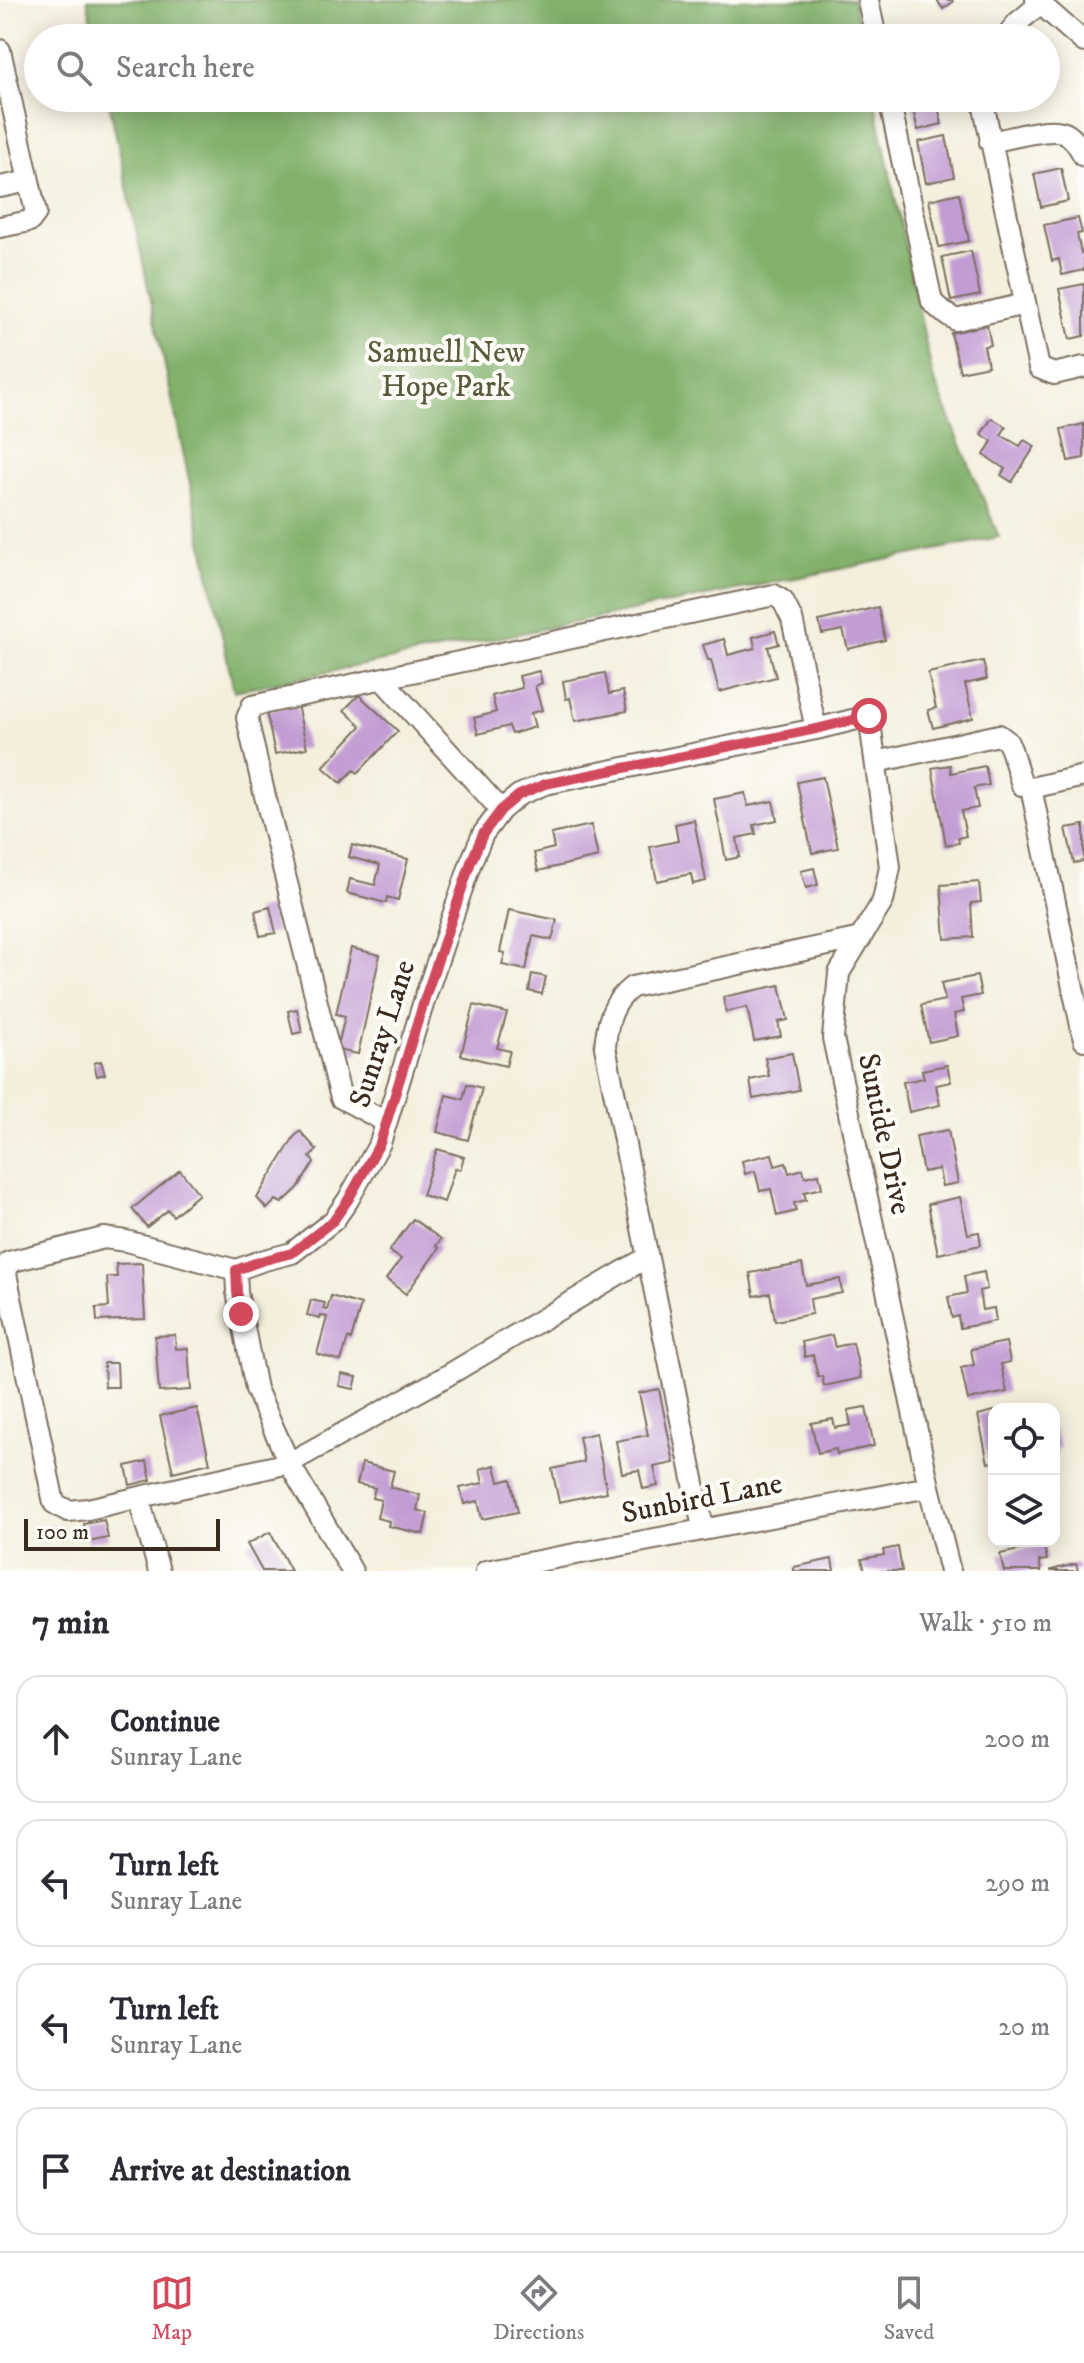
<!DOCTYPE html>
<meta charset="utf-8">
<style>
:root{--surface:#fff;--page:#f7f7f7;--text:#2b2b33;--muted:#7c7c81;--line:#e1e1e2;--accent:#d1495b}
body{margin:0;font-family:"IM FELL DW Pica",serif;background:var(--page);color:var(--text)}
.controls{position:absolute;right:24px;bottom:24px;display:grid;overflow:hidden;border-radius:16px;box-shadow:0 4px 20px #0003}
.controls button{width:72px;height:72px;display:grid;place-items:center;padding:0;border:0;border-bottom:2px solid var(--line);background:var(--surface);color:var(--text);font:40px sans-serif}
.scale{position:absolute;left:24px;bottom:20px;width:196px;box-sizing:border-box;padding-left:8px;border:4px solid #3b2a1e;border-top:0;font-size:22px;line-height:28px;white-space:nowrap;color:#3b2a1e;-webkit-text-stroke:6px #fdfcf7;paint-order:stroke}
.stop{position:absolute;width:24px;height:24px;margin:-18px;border:6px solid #d1495b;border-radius:50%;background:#fff}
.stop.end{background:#d1495b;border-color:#fff;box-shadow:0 2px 8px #0008}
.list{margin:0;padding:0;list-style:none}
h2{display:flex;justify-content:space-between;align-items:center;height:104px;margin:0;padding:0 32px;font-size:34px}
h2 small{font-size:26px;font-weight:400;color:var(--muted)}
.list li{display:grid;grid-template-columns:52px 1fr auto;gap:24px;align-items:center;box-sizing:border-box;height:128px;margin:0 16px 16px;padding:0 16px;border:2px solid var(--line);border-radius:24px}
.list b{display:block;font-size:30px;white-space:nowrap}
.list p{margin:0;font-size:26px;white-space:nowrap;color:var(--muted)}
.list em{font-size:26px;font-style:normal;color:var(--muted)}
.icon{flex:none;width:44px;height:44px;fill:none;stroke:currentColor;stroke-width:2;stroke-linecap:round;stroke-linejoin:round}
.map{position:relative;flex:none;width:1084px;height:1571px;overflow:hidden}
.search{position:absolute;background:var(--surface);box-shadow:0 4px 20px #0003;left:24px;right:24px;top:24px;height:88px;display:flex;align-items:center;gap:20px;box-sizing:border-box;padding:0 28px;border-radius:44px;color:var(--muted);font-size:30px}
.sheet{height:680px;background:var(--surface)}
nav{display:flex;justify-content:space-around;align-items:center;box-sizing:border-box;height:112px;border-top:2px solid var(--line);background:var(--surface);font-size:22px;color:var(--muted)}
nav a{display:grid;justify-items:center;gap:4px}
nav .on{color:var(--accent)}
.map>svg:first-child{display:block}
.forest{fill:#82b16a;stroke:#5e6e44;stroke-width:2}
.building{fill:#c29dd4}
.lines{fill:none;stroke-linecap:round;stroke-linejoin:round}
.minor-casing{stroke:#7c6f61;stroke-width:24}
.minor{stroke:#fff;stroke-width:20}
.route{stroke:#d1495b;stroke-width:10}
.labels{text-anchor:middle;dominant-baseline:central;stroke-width:8;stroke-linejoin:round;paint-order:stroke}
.park-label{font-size:30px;fill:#5a5b3a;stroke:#fdfcf7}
.street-label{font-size:30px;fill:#3b2a1e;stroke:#fdfcf7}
</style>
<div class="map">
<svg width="1084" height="1571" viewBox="0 0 1084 1571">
<rect width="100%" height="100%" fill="#fdfcf7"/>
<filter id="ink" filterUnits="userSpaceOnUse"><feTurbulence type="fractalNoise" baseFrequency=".0125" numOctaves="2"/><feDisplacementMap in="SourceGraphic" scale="16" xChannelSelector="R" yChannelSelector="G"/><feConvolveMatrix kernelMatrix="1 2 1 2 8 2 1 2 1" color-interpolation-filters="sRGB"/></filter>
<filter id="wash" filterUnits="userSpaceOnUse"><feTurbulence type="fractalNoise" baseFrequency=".006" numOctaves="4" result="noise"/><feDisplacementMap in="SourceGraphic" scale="32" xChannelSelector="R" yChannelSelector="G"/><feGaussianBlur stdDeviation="1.8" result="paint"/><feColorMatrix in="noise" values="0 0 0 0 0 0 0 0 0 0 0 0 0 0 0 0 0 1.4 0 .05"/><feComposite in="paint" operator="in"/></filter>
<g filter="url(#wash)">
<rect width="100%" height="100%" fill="#f4efdd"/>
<!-- forest -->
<path class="forest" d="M87,0H853L861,38H95Z
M108,98H874L933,377L999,537L234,691Z"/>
<g id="blocks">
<!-- building -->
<path class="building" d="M937,0H952L953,2L943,9Z
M940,31L942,38H913V37Z
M910,98H936L942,124L918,130Z
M946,136L954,177L926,183L918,142Z
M1061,168L1068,201L1041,207L1034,174Z
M959,193L969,241L939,247L929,200Z
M1078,218L1082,233L1077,234L1081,253L1084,252V270L1062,275L1059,259L1052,261L1044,225Z
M971,251L980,295L951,301L942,257Z
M1084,284V336L1070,339L1059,289Z
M987,325L991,345L984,346L988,366L960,372L951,333Z
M992,418L1006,427L1001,435L1020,446L1024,440L1035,446L1012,482L1001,475L1005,469L984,455L992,441L981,434Z
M1084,424V458L1068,461L1061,429Z
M878,607L885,640L848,649L843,630L822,634L819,621Z
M775,631L779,644L768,647L776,677L719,692L711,660H708L703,645L724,639L728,655L755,648L753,637Z
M983,661L987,679L965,684L973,718L933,728L928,710L936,708L928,673Z
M539,671L542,683L535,686L542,710L531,713L535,727L512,734L509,726L478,734L474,718L496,712L492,696L522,688L519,676Z
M605,673L609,694L623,691L627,711L575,721L570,698L566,699L563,681Z
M359,695L398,731L358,773L354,770L341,783L323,767L361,726L344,710Z
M297,705L307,748L275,754L266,711Z
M950,765L951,773L985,766L989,785L974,788L978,808L961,811L966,836L958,838L959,843L946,845L932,768Z
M823,777L838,848L812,853L797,782Z
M745,793L748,806L773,801L777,820L754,825L756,834L737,838L740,857L726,860L714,799Z
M694,820L706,881L693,884L691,874L657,881L650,847L678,841L675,824Z
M591,825L598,857L538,871L534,853L554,848L551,834Z
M1084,825V861L1074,863L1066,828Z
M352,845L408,859L398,900L387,897L386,903L347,893L350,879L375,885L380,865L349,857Z
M814,868L818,885L806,888L801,871Z
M979,882L981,902L971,903L973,937L945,939L941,885Z
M270,907L276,933L260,936L255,911Z
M509,910L557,920L552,940L533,936L526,970L502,965L505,953L500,952Z
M351,948L380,955L358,1054L337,1050L345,1016L336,1014Z
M532,974L546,977L542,994L529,991Z
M977,976L981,995L961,999L964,1012L954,1014L958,1036L929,1042L921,1005L945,1000L941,983Z
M780,985L788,1020L778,1022L781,1036L754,1041L747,1007L726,1012L723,997Z
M474,1005L507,1013L497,1048L510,1051L506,1066L461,1055Z
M297,1009L302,1032L293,1034L288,1011Z
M792,1053L799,1090L753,1099L750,1080L769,1076L765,1058Z
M101,1061L105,1074L97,1076L94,1063Z
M947,1065L951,1082L936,1085L940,1105L909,1112L903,1082L924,1078L922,1070Z
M467,1084L482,1088L468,1140L437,1132L446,1095L463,1099Z
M948,1130L958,1183L942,1186L939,1169L923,1172L916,1136Z
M300,1131L317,1150L310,1157L314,1162L298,1188L282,1203L276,1200L267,1209L257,1198L294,1137Z
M437,1149L464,1157L460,1170L455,1168L444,1202L422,1195Z
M772,1154L775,1166L786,1163L789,1173L803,1169L805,1177L819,1174L822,1188L804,1192L806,1200L794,1203L796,1211L777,1216L771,1189L760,1191L755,1171L745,1174L742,1161Z
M180,1170L199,1194L173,1216L168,1210L147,1227L132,1209Z
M960,1197L968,1234L979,1232L981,1245L938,1254L928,1204Z
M413,1219L441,1239L436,1246L439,1248L406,1294L386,1279L401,1259L389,1251Z
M142,1263L145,1319L97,1321L96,1308L109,1307L107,1277H117L116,1264Z
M802,1264L806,1285L840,1279L842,1293L810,1299L812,1314L775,1321L770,1293L754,1296L750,1273Z
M984,1272L987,1289L979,1291L982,1310L994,1308L996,1321L960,1328L958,1316L952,1318L948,1297L967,1293L964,1276Z
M331,1296L361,1305L351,1340L348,1338L341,1361L317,1354L327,1317L321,1316L320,1319L307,1315L311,1300L325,1303L323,1309L327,1310Z
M175,1335L176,1349L188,1348L191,1390L159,1392L155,1336Z
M832,1335L835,1347L853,1343L861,1378L824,1386L822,1376L818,1377L813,1355L805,1357L802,1342Z
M1006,1342L1010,1362L1001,1364L1007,1392L968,1400L961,1368L974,1365L971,1349Z
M104,1363H117L118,1387H105Z
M342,1374L357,1377L354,1389L339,1386Z
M659,1389L674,1463L654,1467L658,1486L643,1489L639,1470L622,1473L616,1441L648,1435L639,1393Z
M866,1407L874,1446L837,1454L836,1449L818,1453L811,1423L833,1419L835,1428L851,1425L848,1410Z
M197,1408L210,1463L173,1472L160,1416Z
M994,1411V1462L988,1463L978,1415Z
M1054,1427L1060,1448L1054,1449Z
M596,1433L607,1492L559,1502L552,1469L584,1462L579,1437Z
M147,1461L151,1480L130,1485L126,1466Z
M362,1463L394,1471L390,1487L420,1495L417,1510L428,1513L423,1534L388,1526L389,1521L377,1518L381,1500L372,1498L375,1488L357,1484Z
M495,1465L499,1482L511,1479L518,1512L482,1519L478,1501L464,1504L460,1488L483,1483L480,1469Z
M104,1520L108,1538L88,1542L84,1524Z
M270,1532L291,1571H262L247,1544Z
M1044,1545L1047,1560L1039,1561L1041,1571H1004L1000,1554Z
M898,1547L902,1571H865L862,1559L884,1555L883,1550Z
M832,1559L834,1571H794V1567Z
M1076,1564L1078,1571H1051V1570Z"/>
</g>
</g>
<g filter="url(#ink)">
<use href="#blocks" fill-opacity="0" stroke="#7c6f61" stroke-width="2"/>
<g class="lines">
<defs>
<path id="minor" d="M868,0L876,38
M1036,0L1084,42
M1005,38L1017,23L1040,4
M0,50L29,181L0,187
M889,98L932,302L943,312L956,320L1025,304
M982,98L1039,368L1054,374L1084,367
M990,142C1009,139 1045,127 1062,132C1073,135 1079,147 1084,156
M0,227L30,221L36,213L29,181
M382,679L501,810
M876,762L999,735L1007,741L1011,749L1022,785L1031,788L1084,1040
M1031,788L1084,776
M386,1122L341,1098L263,788L247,718L252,706L774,595L783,601L792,619L816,729
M236,1270L261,1261L292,1253L334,1220L348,1200L380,1143L425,998L471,862L483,834L501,810L519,795L545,784L816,729L869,716L890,867L883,901L839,973L833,1038L929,1487L950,1571
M236,1270L126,1241L104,1238L9,1262L6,1274L54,1503L68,1511L88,1509L289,1463L443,1378L646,1258
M236,1270L237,1292L256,1389L289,1463L352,1571
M139,1499L159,1571
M703,1528L605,1047C607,1023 612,1002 632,987L861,938
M486,1571L929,1487"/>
</defs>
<!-- minor casing -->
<use href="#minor" class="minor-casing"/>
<!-- minor -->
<use href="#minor" class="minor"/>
</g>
</g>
<g class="lines" filter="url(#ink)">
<!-- route -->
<path class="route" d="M241,1314L237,1292L236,1270L261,1261L292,1253L334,1220L348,1200L380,1143L425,998L471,862L483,834L501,810L519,795L545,784L816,729L869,716"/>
</g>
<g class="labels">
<!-- park labels -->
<g class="park-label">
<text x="446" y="353">Samuell New<tspan x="446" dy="34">Hope Park</tspan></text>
</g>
<!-- street labels -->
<g class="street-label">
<text transform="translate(383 1034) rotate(-72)">Sunray Lane</text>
<text transform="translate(884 1134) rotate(78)">Suntide Drive</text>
<text transform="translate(702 1499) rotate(-11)">Sunbird Lane</text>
</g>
</g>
</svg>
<div class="controls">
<button><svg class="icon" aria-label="locate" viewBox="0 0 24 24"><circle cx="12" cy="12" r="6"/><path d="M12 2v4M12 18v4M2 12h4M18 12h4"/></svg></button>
<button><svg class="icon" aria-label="layers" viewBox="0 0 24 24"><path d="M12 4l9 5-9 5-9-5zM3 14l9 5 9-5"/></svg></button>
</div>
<div class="scale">100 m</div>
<div class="stop" style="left:869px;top:716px"></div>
<div class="stop end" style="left:241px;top:1314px"></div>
<div class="search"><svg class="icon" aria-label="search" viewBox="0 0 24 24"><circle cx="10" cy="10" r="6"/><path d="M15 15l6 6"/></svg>Search here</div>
</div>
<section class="sheet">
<h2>7 min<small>Walk · 510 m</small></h2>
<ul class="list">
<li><svg class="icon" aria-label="ahead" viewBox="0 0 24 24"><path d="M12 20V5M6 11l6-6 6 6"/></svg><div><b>Continue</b><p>Sunray Lane</p></div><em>200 m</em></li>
<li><svg class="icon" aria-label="left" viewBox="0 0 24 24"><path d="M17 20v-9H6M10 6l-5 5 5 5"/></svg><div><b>Turn left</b><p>Sunray Lane</p></div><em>290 m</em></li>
<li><svg class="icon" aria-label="left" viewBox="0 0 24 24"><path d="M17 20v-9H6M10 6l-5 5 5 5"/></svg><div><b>Turn left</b><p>Sunray Lane</p></div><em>20 m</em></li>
<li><svg class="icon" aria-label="arrive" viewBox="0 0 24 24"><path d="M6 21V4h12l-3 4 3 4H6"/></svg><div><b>Arrive at destination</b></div></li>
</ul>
</section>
<nav>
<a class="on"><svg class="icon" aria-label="map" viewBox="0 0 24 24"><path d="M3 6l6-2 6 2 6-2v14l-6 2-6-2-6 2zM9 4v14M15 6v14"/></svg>Map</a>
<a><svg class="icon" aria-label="directions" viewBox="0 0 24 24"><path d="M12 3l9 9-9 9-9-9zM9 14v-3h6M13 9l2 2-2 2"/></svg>Directions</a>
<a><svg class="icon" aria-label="saved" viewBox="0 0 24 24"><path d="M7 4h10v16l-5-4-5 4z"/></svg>Saved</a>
</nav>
